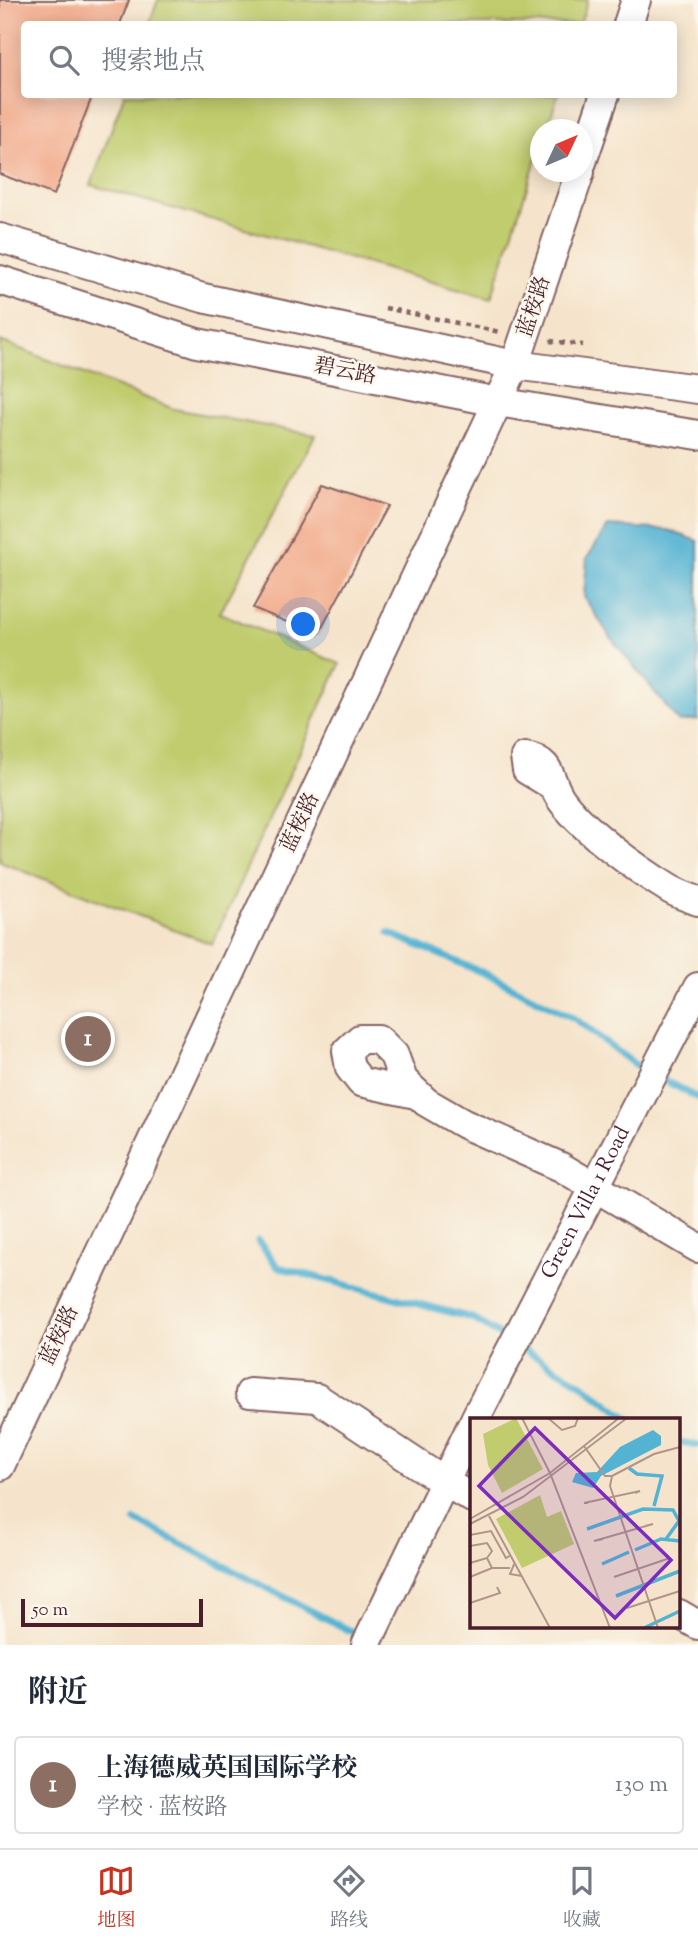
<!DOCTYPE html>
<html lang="zh">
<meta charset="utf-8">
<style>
:root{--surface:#fff;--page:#f6f6f7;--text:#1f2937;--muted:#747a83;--line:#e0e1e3;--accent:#c8321e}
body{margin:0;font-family:"Sorts Mill Goudy","Noto Serif SC",serif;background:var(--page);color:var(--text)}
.compass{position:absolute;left:530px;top:119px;width:63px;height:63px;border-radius:50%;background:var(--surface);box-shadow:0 4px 18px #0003;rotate:46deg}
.scale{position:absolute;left:21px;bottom:18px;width:182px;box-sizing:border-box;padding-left:7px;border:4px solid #4a1f2b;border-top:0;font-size:19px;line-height:24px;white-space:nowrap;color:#4a1f2b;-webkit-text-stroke:5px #fbf7ec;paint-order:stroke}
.you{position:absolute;left:304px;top:625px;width:24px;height:24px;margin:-18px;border:5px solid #fff;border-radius:50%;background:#1a73e8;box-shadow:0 0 0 10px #1a73e833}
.badge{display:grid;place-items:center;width:46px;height:46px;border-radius:50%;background:var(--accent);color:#fff;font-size:23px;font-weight:700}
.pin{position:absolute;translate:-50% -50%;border:4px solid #fff;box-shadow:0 2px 7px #0006}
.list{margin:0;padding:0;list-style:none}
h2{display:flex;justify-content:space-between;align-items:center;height:91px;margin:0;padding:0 28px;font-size:30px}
h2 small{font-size:23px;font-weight:400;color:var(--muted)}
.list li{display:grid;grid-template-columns:46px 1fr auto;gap:21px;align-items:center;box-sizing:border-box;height:98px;margin:0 14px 14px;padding:0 14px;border:2px solid var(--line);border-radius:7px}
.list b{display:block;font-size:26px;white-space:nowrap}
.list p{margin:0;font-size:23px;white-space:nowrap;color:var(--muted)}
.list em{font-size:23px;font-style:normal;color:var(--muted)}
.icon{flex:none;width:38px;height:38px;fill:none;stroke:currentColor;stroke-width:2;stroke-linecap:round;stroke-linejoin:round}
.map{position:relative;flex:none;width:698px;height:1645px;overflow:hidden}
.search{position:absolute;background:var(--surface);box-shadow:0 4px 18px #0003;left:21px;right:21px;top:21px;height:77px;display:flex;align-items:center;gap:18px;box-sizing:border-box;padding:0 24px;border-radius:7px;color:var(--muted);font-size:26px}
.sheet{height:203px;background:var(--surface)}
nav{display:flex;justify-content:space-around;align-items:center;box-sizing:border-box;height:98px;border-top:2px solid var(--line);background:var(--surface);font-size:19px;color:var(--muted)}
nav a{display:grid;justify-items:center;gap:4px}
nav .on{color:var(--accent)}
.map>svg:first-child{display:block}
.green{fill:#c0cc6d;stroke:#85764c;stroke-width:2}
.water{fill:#54b3d3;stroke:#4f697f;stroke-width:2}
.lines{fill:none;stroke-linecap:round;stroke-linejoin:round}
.stream{stroke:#54b3d3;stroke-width:7}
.building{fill:#f1a584}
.minor-casing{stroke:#866463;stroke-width:32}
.path{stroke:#866463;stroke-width:4.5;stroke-dasharray:5 5;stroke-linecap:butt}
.minor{stroke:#fff;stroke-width:28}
.labels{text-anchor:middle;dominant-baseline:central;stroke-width:5;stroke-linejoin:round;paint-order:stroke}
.street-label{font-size:21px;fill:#4a1f2b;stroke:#fbf7ec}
.inset-river{fill:none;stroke:#54b3d3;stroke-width:3.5}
.inset-road{fill:none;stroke:#b1958b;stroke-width:2}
.view{fill:#7b2cbf;fill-opacity:0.15;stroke:#7b2cbf;stroke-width:3.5}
.inset-edge{fill:none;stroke:#4a1f2b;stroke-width:3.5}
</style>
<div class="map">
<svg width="698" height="1645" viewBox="0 0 698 1645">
<rect width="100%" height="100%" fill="#fbf7ec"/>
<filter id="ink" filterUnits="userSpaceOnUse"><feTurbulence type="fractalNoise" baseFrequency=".0143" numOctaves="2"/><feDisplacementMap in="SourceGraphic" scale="14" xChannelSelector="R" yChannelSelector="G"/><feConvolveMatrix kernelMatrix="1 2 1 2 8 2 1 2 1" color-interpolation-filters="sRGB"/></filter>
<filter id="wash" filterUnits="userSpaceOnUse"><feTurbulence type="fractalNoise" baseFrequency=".00686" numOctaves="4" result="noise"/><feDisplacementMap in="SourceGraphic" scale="28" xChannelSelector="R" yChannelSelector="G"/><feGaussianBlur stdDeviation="1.57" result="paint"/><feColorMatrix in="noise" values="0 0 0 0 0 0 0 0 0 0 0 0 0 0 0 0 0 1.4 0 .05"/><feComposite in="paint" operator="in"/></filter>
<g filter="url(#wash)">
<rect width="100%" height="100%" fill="#f5e4cb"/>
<!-- green -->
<path class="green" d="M158,0H588L580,24H149Z
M124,95V94L558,95L546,129L540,130V147L491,299L91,185Z
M0,341L174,409L315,435L220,613L340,664L212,944L0,862Z"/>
<!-- water -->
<path class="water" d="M608,526L668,530L698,541V720L679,722L611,638L584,597L587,558Z"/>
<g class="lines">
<!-- stream -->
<path class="stream" d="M389,933L486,974L574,1018L634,1064L648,1071
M658,1077L698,1098
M258,1241L278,1267L472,1318L508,1340
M518,1346L582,1384L628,1419
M679,1442L698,1445
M135,1520L364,1638"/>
</g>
<g id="blocks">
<!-- building -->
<path class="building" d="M0,0H129L120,24H24V94H93L54,195L0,174Z
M322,484L387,506L318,635L253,608Z"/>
</g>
</g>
<g filter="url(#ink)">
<use href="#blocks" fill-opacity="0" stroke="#866463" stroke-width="2"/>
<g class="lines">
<defs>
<g id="minor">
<path d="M628,24L636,0"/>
<path d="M582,162L605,94"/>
<path d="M0,238L203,298L515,365L698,389"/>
<path d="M0,280L197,343L498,402L698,435"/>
<path d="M552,785L527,770L525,757C555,761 547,782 563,802C587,833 634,867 668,888C677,894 688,897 698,901"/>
<path d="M416,1094L361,1082L350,1068L347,1051L360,1039H378L394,1055L403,1080L426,1102L464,1124L561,1167L698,1248"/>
<path d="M250,1393L317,1398L443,1481L472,1498"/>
<path id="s1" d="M475,1419L698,987"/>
<path d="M0,1466L515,365L580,172"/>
<path d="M679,1614L698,1625"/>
<path d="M366,1645L472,1425"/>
</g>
</defs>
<!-- minor casing -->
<use href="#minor" class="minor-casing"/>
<!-- path -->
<path class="path" d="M385,308L500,332
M550,341L583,345"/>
<!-- minor -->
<use href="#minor" class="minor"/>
</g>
</g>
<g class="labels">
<!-- street labels -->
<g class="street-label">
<text transform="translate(535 307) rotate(-72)">蓝桉路</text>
<text transform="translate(345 372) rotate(11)">碧云路</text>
<text transform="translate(301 823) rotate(-65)">蓝桉路</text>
<text stroke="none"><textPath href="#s1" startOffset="243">Green Villa 1 Road</textPath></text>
<text transform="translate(60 1336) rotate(-65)">蓝桉路</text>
</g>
</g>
<!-- overview -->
<g transform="translate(470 1418)">
<rect width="210" height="210" fill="#f5e4cb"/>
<path d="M46,0L73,51L32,75L18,47L13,16ZM70,77L77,99L91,93L104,126L52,150L26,101Z" fill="#c0cc6d"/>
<path d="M183,12L191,18V27L131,58L123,70L102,64L106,55L127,54L150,29Z" fill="#54b3d3"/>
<path class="inset-river" d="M159,50L167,56L192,58L184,88M117,111L173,91L203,92L209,103L196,121M165,132L191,121L210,123M132,146L159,134M146,178L210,153M174,210L210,193"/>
<path class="inset-road" d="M52,0L80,55L140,210M78,0L92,12L105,8L108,0M114,28L135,58H142L140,68L188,210M142,58L184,36L210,29M118,85H114L170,73L165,75M19,98L80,210M0,101L80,55L149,0M0,106L53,79L157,0M0,117L21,113L36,140L41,137M133,121L124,123L183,106L175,108M0,128L17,125L22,133L17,140M45,144L40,156L52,158M0,145L17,140L22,150M0,159L22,150H40M144,159L200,140M0,185L30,175L27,169M157,190L210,173"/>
<path class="view" d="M65,10L201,142L145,200L9,68Z"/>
<rect width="210" height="210" class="inset-edge"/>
</g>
</svg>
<svg class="compass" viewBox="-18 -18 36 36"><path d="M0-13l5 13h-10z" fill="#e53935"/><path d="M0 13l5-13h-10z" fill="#747a83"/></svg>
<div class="scale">50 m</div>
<div class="you"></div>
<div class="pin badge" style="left:88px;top:1039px;background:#8d6e63">1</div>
<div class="search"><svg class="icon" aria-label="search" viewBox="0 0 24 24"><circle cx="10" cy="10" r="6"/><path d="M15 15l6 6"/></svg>搜索地点</div>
</div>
<section class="sheet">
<h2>附近<small></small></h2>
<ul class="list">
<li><span class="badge" style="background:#8d6e63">1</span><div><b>上海德威英国国际学校</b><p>学校 · 蓝桉路</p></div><em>130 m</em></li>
</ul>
</section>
<nav>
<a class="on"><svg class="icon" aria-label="map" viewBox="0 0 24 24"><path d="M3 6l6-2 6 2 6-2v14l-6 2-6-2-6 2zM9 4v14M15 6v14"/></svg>地图</a>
<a><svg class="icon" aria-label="directions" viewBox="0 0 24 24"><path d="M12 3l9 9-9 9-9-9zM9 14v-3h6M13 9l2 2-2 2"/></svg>路线</a>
<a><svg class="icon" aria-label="saved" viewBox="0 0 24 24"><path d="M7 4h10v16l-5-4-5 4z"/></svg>收藏</a>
</nav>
